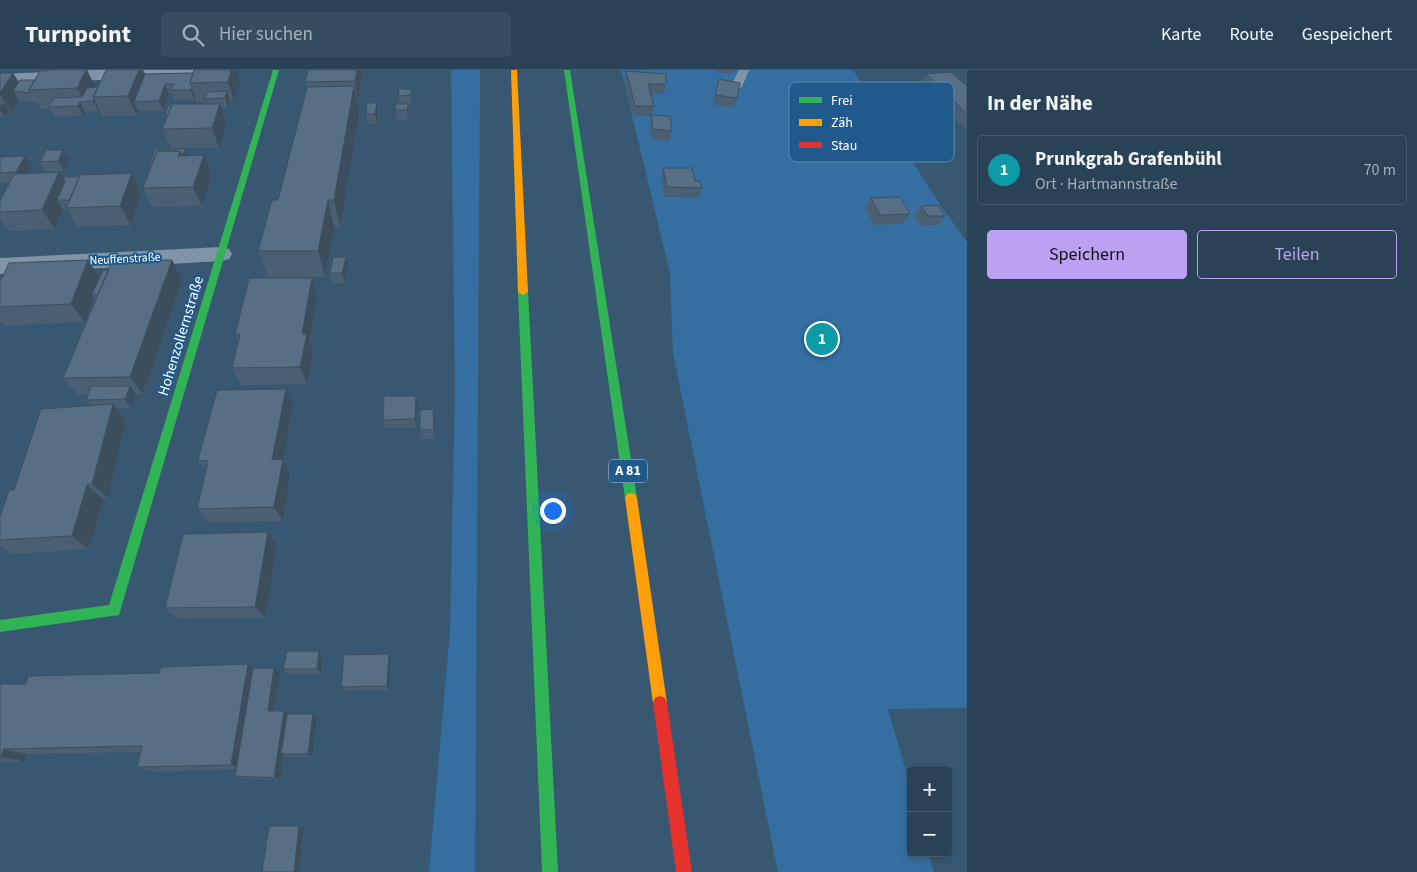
<!DOCTYPE html>
<html lang="de">
<meta charset="utf-8">
<style>
:root{--surface:#2a4256;--page:#364d60;--text:#f1f3f6;--muted:#a5b0b9;--line:#465b6c;--accent:#bca0f2}
body{margin:0;font-family:"Source Sans 3",sans-serif;background:var(--page);color:var(--text)}
.controls{position:absolute;right:15px;bottom:15px;display:grid;overflow:hidden;border-radius:5px;box-shadow:0 2px 8px #0003}
.controls button{width:45px;height:45px;display:grid;place-items:center;padding:0;border:0;border-bottom:1px solid var(--line);background:var(--surface);color:var(--text);font:25px sans-serif}
.you{position:absolute;left:552px;top:440px;width:18px;height:18px;margin:-12px;border:4px solid #fff;border-radius:50%;background:#1a73e8;box-shadow:0 0 0 8px #1a73e833}
.badge{display:grid;place-items:center;width:32px;height:32px;border-radius:50%;background:var(--accent);color:#fff;font-size:16px;font-weight:700}
.pin{position:absolute;translate:-50% -50%;border:2px solid #fff;box-shadow:0 1px 5px #0006}
.list{margin:0;padding:0;list-style:none}
h2{display:flex;justify-content:space-between;align-items:center;height:65px;margin:0;padding:0 20px;font-size:21px}
h2 small{font-size:16px;font-weight:400;color:var(--muted)}
.list li{display:grid;grid-template-columns:32px 1fr auto;gap:15px;align-items:center;box-sizing:border-box;height:70px;margin:0 10px 10px;padding:0 10px;border:1px solid var(--line);border-radius:5px}
.list b{display:block;font-size:19px;white-space:nowrap}
.list p{margin:0;font-size:16px;white-space:nowrap;color:var(--muted)}
.list em{font-size:16px;font-style:normal;color:var(--muted)}
.actions{display:flex;gap:10px;padding:15px 20px}
.actions a{flex:1;padding:11px 0;border:1px solid var(--accent);border-radius:5px;text-align:center;font-size:18px;color:var(--accent)}
.actions .main{background:var(--accent);color:#111}
.icon{flex:none;width:28px;height:28px;fill:none;stroke:currentColor;stroke-width:2;stroke-linecap:round;stroke-linejoin:round}
.map{position:relative;flex:none;width:967px;height:802px;overflow:hidden}
header{display:flex;align-items:center;gap:30px;box-sizing:border-box;height:70px;padding:0 25px;background:var(--surface);border-bottom:1px solid var(--line)}
header strong{font-size:24px}
nav{display:flex;gap:28px;margin-inline-start:auto;font-size:18px}
.search{width:350px;height:45px;background:var(--page);display:flex;align-items:center;gap:12px;box-sizing:border-box;padding:0 18px;border-radius:5px;color:var(--muted);font-size:19px}
main{display:flex}
aside{flex:1;background:var(--surface)}
.map>svg:first-child{display:block}
.green{fill:#356fa1}
.lines{fill:none;stroke-linecap:round;stroke-linejoin:round}
.lane{fill:#7f94a7;fill-rule:evenodd}
.street{fill:#7f94a7;fill-rule:evenodd}
.fast{fill:#30b455;fill-rule:evenodd}
.slow{fill:#ff9f0a;fill-rule:evenodd}
.jam{fill:#e5322d;fill-rule:evenodd}
.wall{fill:#4a5f72}
.shaded-wall{fill:#3c4e5c}
.building{fill:#566f84;stroke:#3c4e5c}
.labels{text-anchor:middle;dominant-baseline:central;stroke-width:4;stroke-linejoin:round;paint-order:stroke}
.far-street-label{font-size:12px;fill:#fff;stroke:#20598b}
.shield{fill:#20598b;stroke:#bccddc;stroke-width:1}
.shield-label{font-size:14px;font-weight:bold;fill:#fff}
.street-label{font-size:15px;fill:#fff;stroke:#20598b}
.key{fill:#20598b;stroke:#638bae;stroke-width:1}
.key-label{font-size:14px;fill:#fff}
</style>
<header>
<strong>Turnpoint</strong>
<div class="search"><svg class="icon" aria-label="search" viewBox="0 0 24 24"><circle cx="10" cy="10" r="6"/><path d="M15 15l6 6"/></svg>Hier suchen</div>
<nav><a>Karte</a><a>Route</a><a>Gespeichert</a></nav>
</header>
<main>
<div class="map">
<svg width="967" height="802" viewBox="0 0 967 802">
<rect width="100%" height="100%" fill="#385872"/>
<!-- green -->
<path class="green" d="M451,0H480L475,802H429L450,561L455,322Z
M621,0H853L941,136L967,172V638L888,639L911,719V783H928L934,802H778L673,283L670,203Z"/>
<g class="lines">
<!-- lane -->
<path class="lane" d="M739,0H749L742,17L736,20L730,17Z"/>
<!-- street -->
<path class="street" d="M96,0H234L231,4L225,5L0,14V4Z
M221,177L229,179L232,184L229,189L221,191L0,204V188Z"/>
<!-- fast -->
<path class="fast" d="M273,0H279L119,545L0,562V550L109,535Z
M564,0H570L637,428L635,432L631,433L627,432L625,428Z
M523,219L528,222L558,802H542L518,222Z"/>
<!-- slow -->
<path class="slow" d="M511,0H517L528,222L523,225L518,222Z
M631,423L635,424L637,428L667,633L665,638L660,640L655,638L653,633L625,428L627,424Z"/>
<!-- jam -->
<path class="jam" d="M660,626L665,628L667,633L692,802H676L653,633L655,628Z"/>
</g>
<!-- wall -->
<path class="wall" d="M143,0L145,4L193,3L194,0H236L240,12L234,31H230L228,38H222L227,53L219,78H171L162,59L166,48L165,44L206,34L205,32H197L195,27L194,30H175L173,24H169L163,41H138L137,46H103L99,39L98,41L85,42L83,46L55,47L50,39H41L37,32L19,31L12,43H10L5,47H0V3L19,12L96,17Z
M308,0H363L358,31H357L359,43L340,157H334L325,207H268L258,181L278,130L307,18L305,12Z
M716,0H734L733,4L716,2Z
M626,1L666,14L664,24H651L654,36L652,45L672,61L669,71L651,69L649,55L651,46H633L624,11Z
M926,4L967,16V61L920,14Z
M719,9L737,28L733,38L712,34Z
M411,19L412,29V35L408,36L409,44L408,50H396L395,40L399,34L398,26Z
M378,43L377,54H367L366,44Z
M185,79L188,86L204,85L212,105L202,136L152,137L143,118L149,102L148,100Z
M63,80L69,90L64,101L46,102L40,92Z
M0,87L32,96L28,103L63,107L132,103L141,122L131,155L78,157L67,140H63L55,159L9,161L0,149V131L10,113H0Z
M663,98L695,111L702,118L699,128L664,127L661,108Z
M871,128L910,144L903,154L874,155L865,138Z
M921,136L945,146L938,155L921,156L914,146Z
M346,187L348,197L345,213H332L330,203Z
M172,190L182,209L143,324H136L131,338H116L126,350L108,428L103,429L89,479L12,484L0,476V446L14,420L91,335L86,330L88,325H78L63,308L96,229L94,226L85,252L4,256L0,251V209L1,210L100,207L109,200Z
M317,226L309,272L313,281L307,314L241,315L232,298L238,271L235,264Z
M417,334L416,358H384L383,350Z
M293,336L283,390L290,404L283,451L209,453L197,439L206,401L198,390Z
M434,348L435,368L421,369L420,360Z
M268,462L277,475L265,548L179,549L165,538Z
M389,584L391,589L389,620L345,621L341,617Z
M323,586L321,604H288L283,599Z
M248,594L253,598L279,603L274,641H284L288,644H313L317,647L312,687H286L283,685L280,710L242,708L235,706L237,699L154,702L137,697L140,682L27,684L24,692H0V614H26L159,603Z"/>
<!-- shaded-wall -->
<path class="shaded-wall" d="M86,0H87L96,18L84,32L77,18Z
M139,0H143L150,14L134,32L138,41L137,46L128,26Z
M231,0H236L240,12L234,31L228,12Z
M357,0H363L358,31L355,11Z
M13,3L25,22L13,21L19,31L12,43L0,25V23Z
M165,14L169,24L163,41L159,31Z
M354,16L359,43L340,157L334,130Z
M192,17L195,27L194,30L191,20Z
M411,19L412,29V35L411,25Z
M227,21L230,31L228,38L225,28Z
M94,29L99,39L98,41L93,31Z
M80,32L85,42L83,46L78,36Z
M4,33L10,43L5,47L0,40V36Z
M377,33L378,43L377,54L375,44Z
M220,34L227,53L219,78L212,58Z
M408,34L409,44L408,50L407,40Z
M185,79L189,89L178,86L180,81Z
M63,80L69,90L64,101L58,91Z
M204,85L212,105L202,136L193,117Z
M25,86L32,96L23,112L16,102Z
M59,102L71,121L57,130L63,140L55,159L42,140Z
M132,103L141,122L131,155L120,136Z
M328,130L334,157L325,207L318,181Z
M346,187L348,197L345,213L342,203Z
M88,190L100,208L92,224L94,226L85,252L71,234Z
M172,190L182,209L143,324L130,307Z
M312,208L317,226L309,272L313,281L307,314L300,297L302,264Z
M130,316L136,324L131,338L125,329Z
M286,319L293,336L283,390L290,404L283,451L274,437L272,390Z
M416,326L417,334L416,358L415,349Z
M113,334L126,350L108,428L92,414Z
M433,339L434,348L435,368L434,360Z
M87,415L103,429L89,479L72,466Z
M268,462L277,475L265,548L255,537Z
M319,581L323,586L321,604L317,599Z
M389,584L391,589L389,620L387,616Z
M248,594L259,603L243,699L231,695Z
M274,598L279,603L274,644L268,641Z
M284,641L289,644L281,684L283,685L280,710L274,708Z
M313,644L317,647L312,687L308,684Z
M4,679L27,684L24,692L1,687Z
M299,756L304,757L299,802H294Z"/>
<!-- building -->
<path class="building" d="M54,0H86L77,18L29,20L40,1Z
M106,0H139L128,26L93,27Z
M194,0H231L228,12L190,13Z
M308,0H357L355,11L305,12Z
M626,1L666,4V14H648L654,36H635Z
M951,2L967,16V44L926,4Z
M0,3H13L0,23Z
M193,3L190,13L192,17L191,20H171L174,14H165L159,31L134,32L145,4Z
M719,9L740,13L737,28L715,25Z
M20,10H35L29,20L31,23L13,21Z
M354,16L334,130H328L318,181H258L272,130H278L307,17Z
M98,17L93,27L94,29L93,31L80,32L78,36L49,37L54,28L82,27L87,18Z
M399,19H411V25L398,26Z
M227,21L225,28L204,29L207,22Z
M367,33H377L375,44H366Z
M172,34H220L212,58L162,59Z
M396,34H408L407,40H395Z
M168,36H171L168,44H165Z
M651,45L670,46L672,61L653,59Z
M155,79H185L182,86L180,81H157L150,100H148Z
M46,80H63L58,91L40,92Z
M157,81H180L178,86L204,85L193,117L143,118Z
M25,86L16,102L0,103V87Z
M663,98H692L695,111H700L702,118L667,117Z
M59,102L42,140L0,142V131L14,104Z
M132,103L120,136L66,138L80,105Z
M63,107H79L70,130H57L65,111Z
M900,127L910,144L880,145L871,128Z
M938,135L945,146H928L921,136Z
M333,187H346L342,203H330Z
M88,190L71,234L0,237V212L9,193Z
M172,190L130,307L63,308L112,191Z
M103,200H109L98,224H92Z
M249,208H312L302,264H307L300,297L232,298L240,264H235Z
M91,316H130L125,329L86,330Z
M286,319L272,390L283,389L274,437L197,439L208,391L198,390L217,320Z
M384,326H416L415,349L383,350Z
M113,334L92,414L87,415L72,466L0,470V446L9,420H14L41,339Z
M433,339L434,360H420V340Z
M268,462L255,537L165,538L183,464Z
M287,581H319L317,599H283Z
M389,584L387,616L341,617L344,585Z
M248,594L231,695L137,697L142,676L4,679L1,687H0V614H26L28,606L159,603L161,597Z
M253,598H274L268,641H284L274,708L235,706Z
M287,644H313L308,684H281Z
M269,756H299L294,802H262Z"/>
<g class="labels">
<!-- far-street labels -->
<g class="far-street-label">
<text transform="translate(125 189) rotate(-3)">Neuffenstraße</text>
</g>
<!-- shield labels -->
<rect class="shield" x="609" y="389.5" width="38" height="23" rx="4"/>
<g class="shield-label">
<text x="628" y="401">A 81</text>
</g>
<!-- street labels -->
<g class="street-label">
<text transform="translate(181 266) rotate(-73)">Hohenzollernstraße</text>
</g>
</g>
<!-- legend -->
<rect x="789" y="12" width="165" height="80" rx="8" class="key"/>
<rect x="799" y="27" width="23" height="6" fill="#30b455"/>
<rect x="799" y="49" width="23" height="7" fill="#ff9f0a"/>
<rect x="799" y="72" width="23" height="6" fill="#e5322d"/>
<g class="key-label">
<text x="831" y="35">Frei</text>
<text x="831" y="57">Zäh</text>
<text x="831" y="80">Stau</text>
</g>
</svg>
<div class="controls">
<button>+</button>
<button>−</button>
</div>
<div class="you"></div>
<div class="pin badge" style="left:822px;top:269px;background:#0f9aa8">1</div>
</div>
<aside>
<h2>In der Nähe<small></small></h2>
<ul class="list">
<li><span class="badge" style="background:#0f9aa8">1</span><div><b>Prunkgrab Grafenbühl</b><p>Ort · Hartmannstraße</p></div><em>70 m</em></li>
</ul>
<div class="actions"><a class="main">Speichern</a><a>Teilen</a></div>
</aside>
</main>
